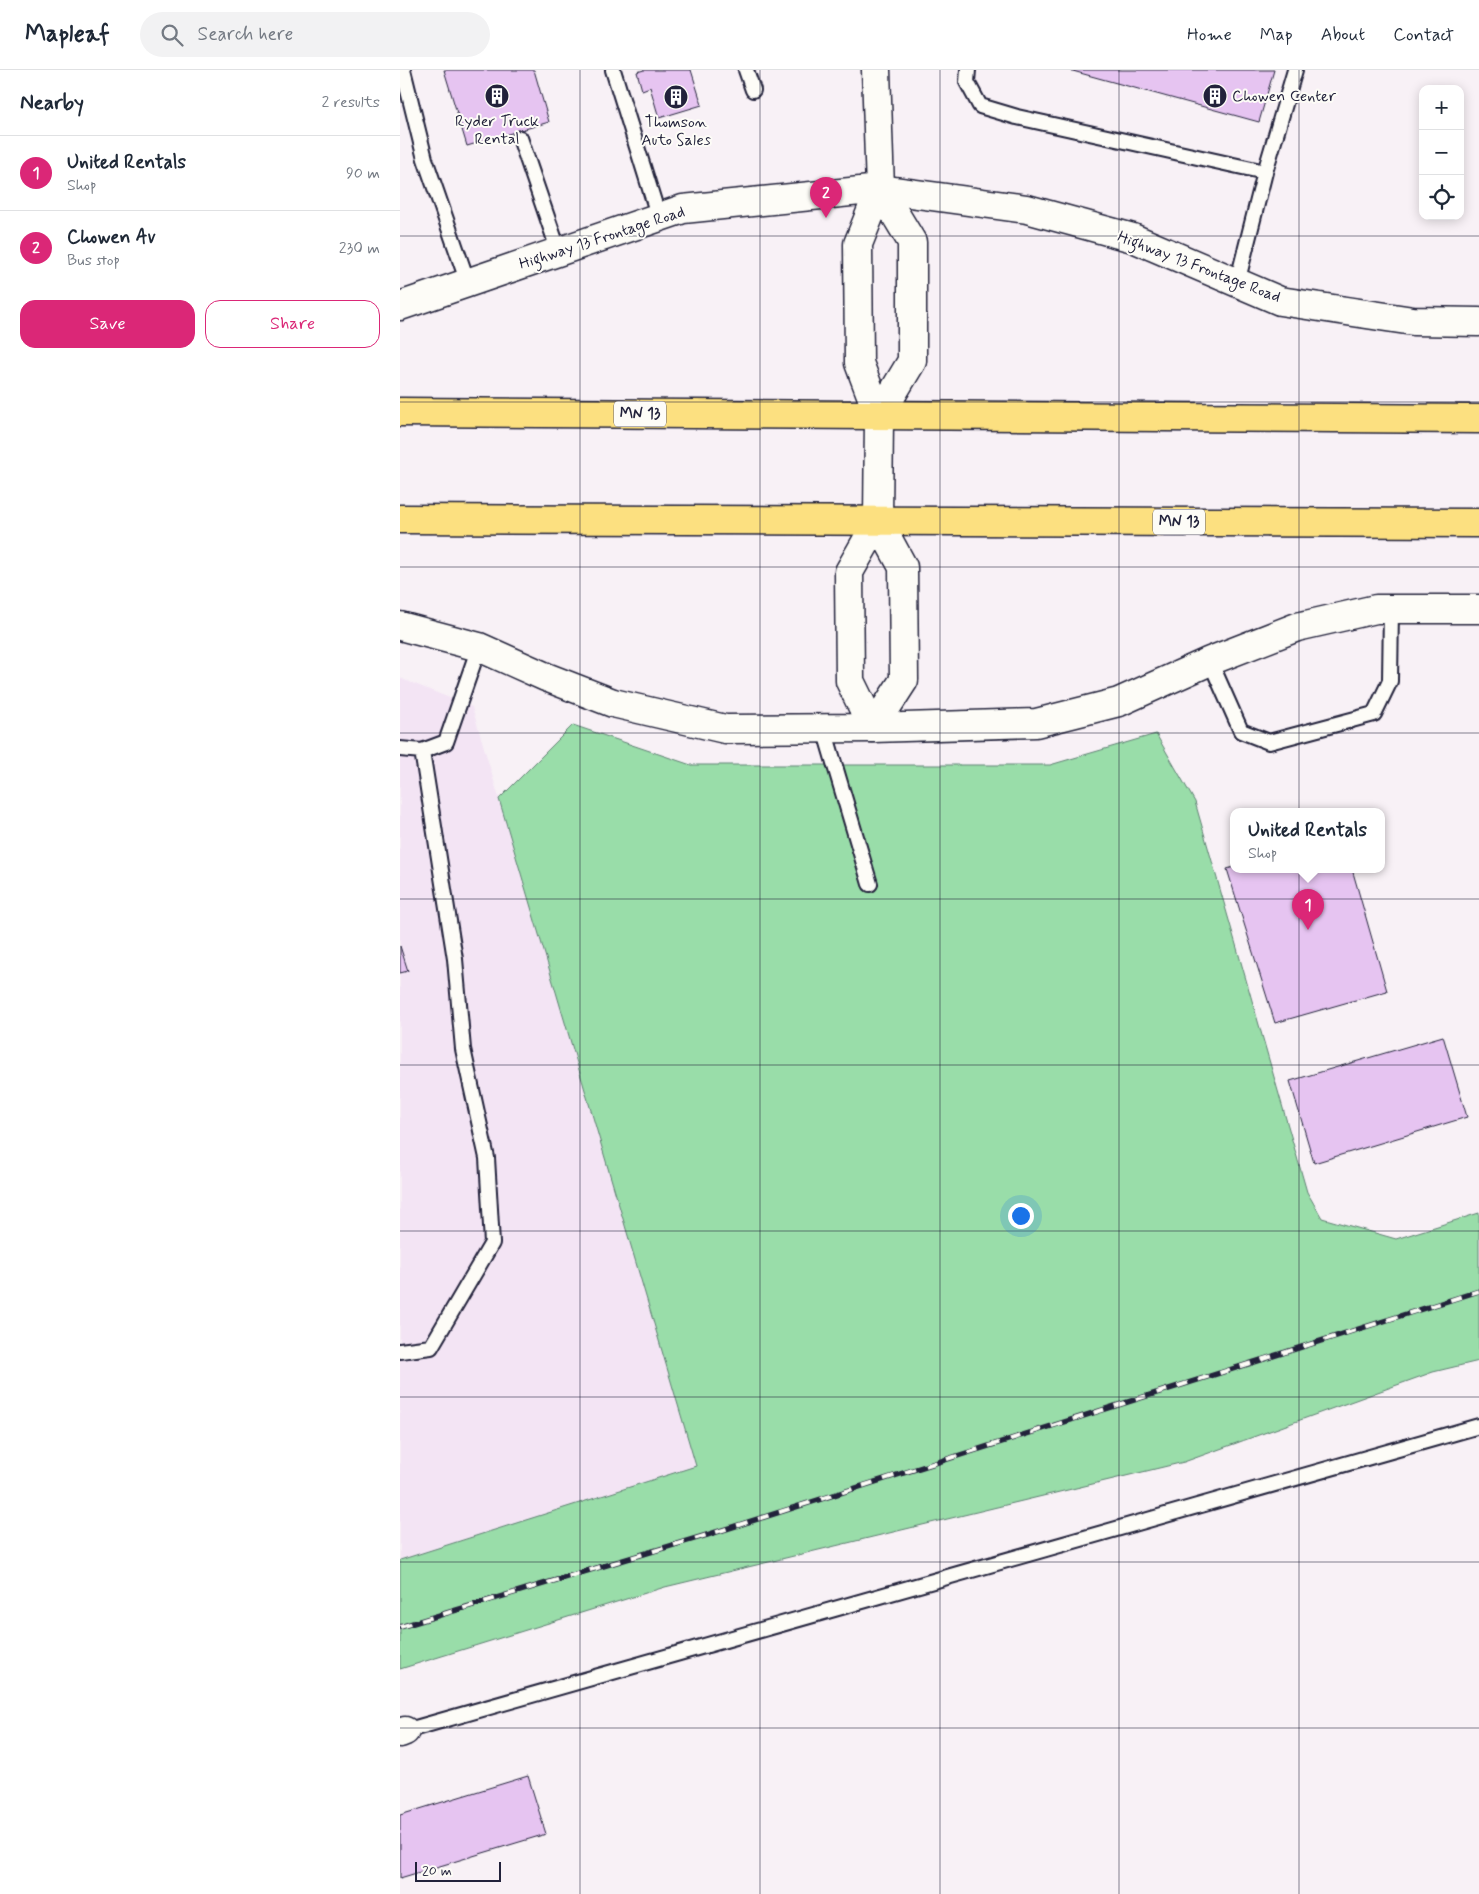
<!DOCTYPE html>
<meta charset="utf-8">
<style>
:root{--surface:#fff;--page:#f2f2f3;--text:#1f2937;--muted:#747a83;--line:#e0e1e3;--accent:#db2777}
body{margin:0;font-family:Mynerve,sans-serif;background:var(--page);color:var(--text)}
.controls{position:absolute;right:15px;top:15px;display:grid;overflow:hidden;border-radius:10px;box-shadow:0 2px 12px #0003}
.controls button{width:45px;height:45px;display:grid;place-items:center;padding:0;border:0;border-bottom:1px solid var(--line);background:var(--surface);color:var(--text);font:25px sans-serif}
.scale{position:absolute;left:15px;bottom:12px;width:86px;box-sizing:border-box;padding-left:5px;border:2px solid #22223b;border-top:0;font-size:14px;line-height:18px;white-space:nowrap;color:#22223b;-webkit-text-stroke:4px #fdfcf7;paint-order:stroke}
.you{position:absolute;left:620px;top:1145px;width:18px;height:18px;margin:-12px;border:4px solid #fff;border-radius:50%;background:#1a73e8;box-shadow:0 0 0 8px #1a73e833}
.badge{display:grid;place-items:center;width:32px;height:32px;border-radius:50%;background:var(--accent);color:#fff;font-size:16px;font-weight:700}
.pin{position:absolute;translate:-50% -41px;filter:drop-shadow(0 1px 2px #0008)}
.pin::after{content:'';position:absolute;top:26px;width:18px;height:15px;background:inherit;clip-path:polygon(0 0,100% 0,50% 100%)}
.popup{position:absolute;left:830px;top:738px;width:155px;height:65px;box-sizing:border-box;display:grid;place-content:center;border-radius:10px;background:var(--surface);filter:drop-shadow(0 1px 4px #0005);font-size:16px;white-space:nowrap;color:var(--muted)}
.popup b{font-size:19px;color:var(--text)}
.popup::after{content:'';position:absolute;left:50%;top:100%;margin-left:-10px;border:10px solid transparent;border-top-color:var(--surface)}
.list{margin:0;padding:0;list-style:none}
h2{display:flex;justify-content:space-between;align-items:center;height:65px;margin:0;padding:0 20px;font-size:21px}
h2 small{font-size:16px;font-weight:400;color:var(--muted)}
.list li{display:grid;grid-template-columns:32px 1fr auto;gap:15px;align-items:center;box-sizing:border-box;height:75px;padding:0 20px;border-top:1px solid var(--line)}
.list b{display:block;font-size:19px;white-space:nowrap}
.list p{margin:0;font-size:16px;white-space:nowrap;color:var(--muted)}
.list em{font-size:16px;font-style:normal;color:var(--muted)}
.actions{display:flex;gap:10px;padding:15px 20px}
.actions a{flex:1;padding:11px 0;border:1px solid var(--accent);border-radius:15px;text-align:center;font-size:18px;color:var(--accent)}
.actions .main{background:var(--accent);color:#fff}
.icon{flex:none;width:28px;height:28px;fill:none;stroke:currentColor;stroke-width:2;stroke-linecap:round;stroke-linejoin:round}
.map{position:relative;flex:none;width:1079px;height:1824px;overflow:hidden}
header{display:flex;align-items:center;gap:30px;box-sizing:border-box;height:70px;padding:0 25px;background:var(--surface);border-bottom:1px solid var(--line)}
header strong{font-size:24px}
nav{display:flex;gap:28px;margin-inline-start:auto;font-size:18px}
.search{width:350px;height:45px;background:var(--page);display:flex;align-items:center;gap:12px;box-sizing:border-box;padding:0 18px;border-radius:28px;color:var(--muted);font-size:19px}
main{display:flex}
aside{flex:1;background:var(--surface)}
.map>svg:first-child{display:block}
.built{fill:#f3e4f4}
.green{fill:#99dda9;stroke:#5e8072}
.building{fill:#e6c4f1;stroke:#22223b}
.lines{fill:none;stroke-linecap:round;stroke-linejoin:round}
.service-casing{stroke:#22223b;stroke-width:18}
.minor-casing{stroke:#22223b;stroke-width:31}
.tertiary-casing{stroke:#22223b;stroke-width:31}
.trunk-casing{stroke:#22223b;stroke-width:31}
.service{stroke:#fdfcf7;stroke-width:14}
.minor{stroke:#fdfcf7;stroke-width:28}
.tertiary{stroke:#fdfcf7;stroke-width:28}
.trunk{stroke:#fce080;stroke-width:28}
.rail-casing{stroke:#22223b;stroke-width:5.5}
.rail{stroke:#fdfcf7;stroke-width:4;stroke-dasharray:11;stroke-linecap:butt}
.grid{fill:none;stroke:#22223b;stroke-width:1;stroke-opacity:0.55}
.labels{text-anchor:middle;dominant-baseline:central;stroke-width:4;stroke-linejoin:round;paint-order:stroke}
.shield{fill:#fdfcf7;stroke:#646373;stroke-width:1}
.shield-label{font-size:15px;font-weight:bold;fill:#22223b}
.poi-label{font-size:16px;fill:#22223b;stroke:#fdfcf7}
.street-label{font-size:16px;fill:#22223b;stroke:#fdfcf7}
</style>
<header>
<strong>Mapleaf</strong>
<div class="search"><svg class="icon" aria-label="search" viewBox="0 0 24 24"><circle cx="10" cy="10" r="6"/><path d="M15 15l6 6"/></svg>Search here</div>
<nav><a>Home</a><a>Map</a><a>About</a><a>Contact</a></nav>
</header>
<main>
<aside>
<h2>Nearby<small>2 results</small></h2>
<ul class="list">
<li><span class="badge">1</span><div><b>United Rentals</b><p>Shop</p></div><em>90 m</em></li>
<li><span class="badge">2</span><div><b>Chowen Av</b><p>Bus stop</p></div><em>230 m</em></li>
</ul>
<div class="actions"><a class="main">Save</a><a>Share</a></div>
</aside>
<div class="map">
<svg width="1079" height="1824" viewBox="0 0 1079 1824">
<rect width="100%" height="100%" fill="#f8f1f6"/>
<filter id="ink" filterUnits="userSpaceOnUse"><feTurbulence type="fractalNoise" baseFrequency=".02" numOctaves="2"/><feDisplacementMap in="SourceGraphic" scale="10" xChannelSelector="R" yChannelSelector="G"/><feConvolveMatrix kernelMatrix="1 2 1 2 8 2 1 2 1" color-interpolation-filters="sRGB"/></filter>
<g filter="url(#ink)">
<!-- built -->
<path class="built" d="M0,608L72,637L297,1396L0,1490Z"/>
<!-- green -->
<path class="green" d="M173,655L291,695H650L756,664L795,732L907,1122L922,1148L996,1169L1079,1143V1291L1033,1302L784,1392L265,1517L0,1599V1490L296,1396L99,729Z"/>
<!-- building -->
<path class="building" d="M44,0H134L149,52L67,76Z
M244,0H291L302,35L259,48L250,17L242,20L237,2Z
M669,0H874L859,52Z
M834,797V799H952L987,921L875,953L827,799Z
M0,876L8,901L0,903Z
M1043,966L1067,1047L914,1093L890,1011Z
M128,1706L146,1764L0,1808V1745Z"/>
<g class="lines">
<defs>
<path id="service" d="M3,0L25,89L68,213
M213,0L259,148
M346,0L353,20
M568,0L567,12L580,36L617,47L865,102
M120,68L159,182
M837,213L865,102L895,0
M810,591L841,661L869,672L974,644L990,611L991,539
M424,659L470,814
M0,679L22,681L46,672L79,577
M0,1281L31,1277L92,1173L87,1088L63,979L55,889L22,681
M5,1661L1079,1356"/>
<path id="minor" d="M476,0L480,119
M473,658L636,653L719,632L810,591L897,557L976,539H1079
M0,1663L5,1661"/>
<path id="tertiary" d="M0,236L283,139L480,119L627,139L733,168L880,231L1013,251L1079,252
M479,346L512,291V172L480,119
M0,556L79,577L146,607L213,633L325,659L473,658
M473,658L450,611L449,502L478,451L479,346L459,293L458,174L480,119
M473,658L504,610L503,497L478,451"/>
<path id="trunk" d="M0,342L1079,349
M0,449L1079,453"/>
</defs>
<!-- service casing -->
<use href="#service" class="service-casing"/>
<!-- minor casing -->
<use href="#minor" class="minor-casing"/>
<!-- tertiary casing -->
<use href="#tertiary" class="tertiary-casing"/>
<!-- trunk casing -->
<use href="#trunk" class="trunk-casing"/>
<!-- service -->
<use href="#service" class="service"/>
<!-- minor -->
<use href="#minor" class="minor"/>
<!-- tertiary -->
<use href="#tertiary" class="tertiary"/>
<!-- trunk -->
<use href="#trunk" class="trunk"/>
<defs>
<path id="rail" d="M0,1557L307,1465L1079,1221"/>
</defs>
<!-- rail casing -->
<use href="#rail" class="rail-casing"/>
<!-- rail -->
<use href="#rail" class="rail"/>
</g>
</g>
<!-- grid -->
<path class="grid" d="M180,0V1824M360,0V1824M540,0V1824M719,0V1824M899,0V1824M0,166H1079M0,332H1079M0,497H1079M0,663H1079M0,829H1079M0,995H1079M0,1161H1079M0,1327H1079M0,1492H1079M0,1658H1079"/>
<!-- icons -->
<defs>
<symbol id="building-disc" viewBox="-11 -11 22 22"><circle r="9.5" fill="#22223b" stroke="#fdfcf7"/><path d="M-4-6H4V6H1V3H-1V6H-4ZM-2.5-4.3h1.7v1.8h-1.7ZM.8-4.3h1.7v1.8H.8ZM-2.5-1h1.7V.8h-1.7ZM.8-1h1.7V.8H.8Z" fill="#fff"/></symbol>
</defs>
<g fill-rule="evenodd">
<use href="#building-disc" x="83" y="12" width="28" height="28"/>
<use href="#building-disc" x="801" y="12" width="28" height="28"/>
<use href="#building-disc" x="262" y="13" width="28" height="28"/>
</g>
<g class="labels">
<!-- shield labels -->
<g class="shield">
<rect x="214" y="331.5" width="52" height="25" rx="4"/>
<rect x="753" y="439.5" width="52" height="25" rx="4"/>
</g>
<g class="shield-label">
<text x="240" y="344">MN 13</text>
<text x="779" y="452">MN 13</text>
</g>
<!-- poi labels -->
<g class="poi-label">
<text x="832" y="26" text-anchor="start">Chowen Center</text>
<text x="97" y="51">Ryder Truck<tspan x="97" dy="18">Rental</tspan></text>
<text x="276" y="52">Thomson<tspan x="276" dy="18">Auto Sales</tspan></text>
</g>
<!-- street labels -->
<g class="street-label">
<text transform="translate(202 168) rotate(-18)">Highway 13 Frontage Road</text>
<text transform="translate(799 197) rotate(21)">Highway 13 Frontage Road</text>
</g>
</g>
</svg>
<div class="controls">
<button>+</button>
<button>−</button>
<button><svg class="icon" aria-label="locate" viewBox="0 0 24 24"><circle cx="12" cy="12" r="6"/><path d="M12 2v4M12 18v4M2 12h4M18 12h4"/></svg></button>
</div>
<div class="scale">20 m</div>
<div class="you"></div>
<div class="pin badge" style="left:908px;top:860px">1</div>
<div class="popup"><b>United Rentals</b>Shop</div>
<div class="pin badge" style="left:426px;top:148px">2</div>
</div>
</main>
